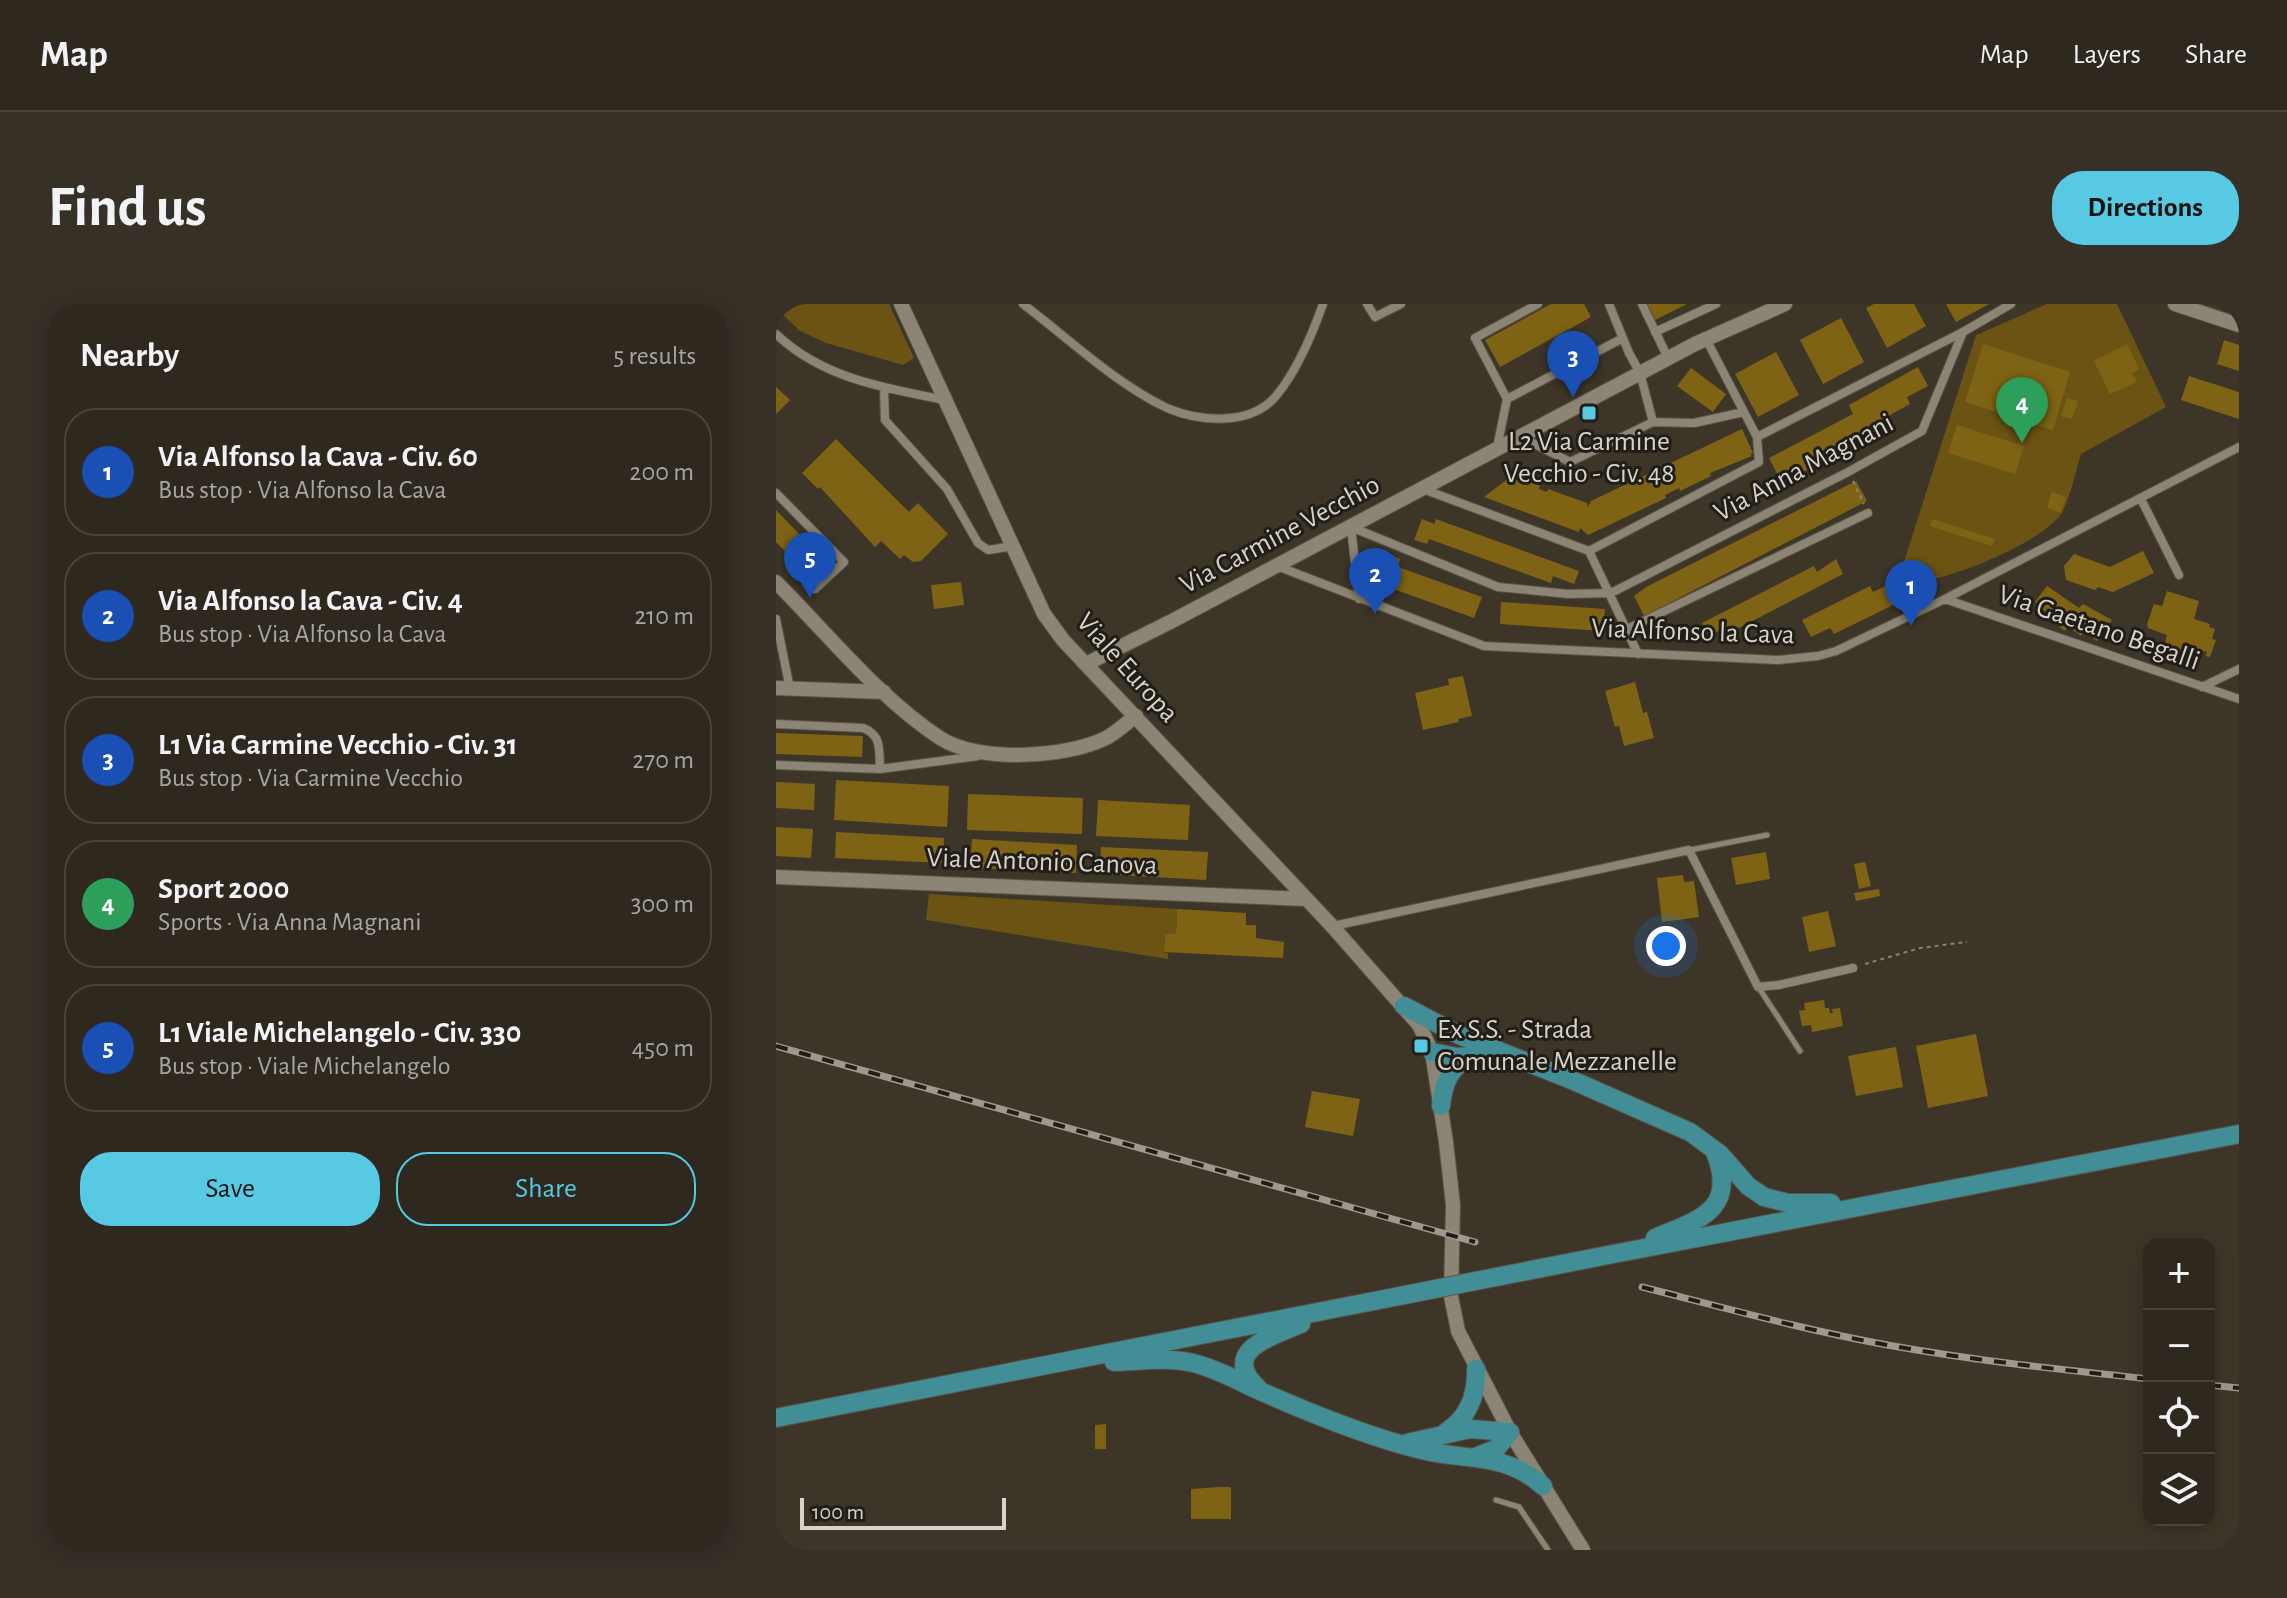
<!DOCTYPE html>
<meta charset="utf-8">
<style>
:root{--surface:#2e281e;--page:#363027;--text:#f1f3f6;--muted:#a7a6a4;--line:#49443c;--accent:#57c9e3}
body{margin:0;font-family:"Alegreya Sans",sans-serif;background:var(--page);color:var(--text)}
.controls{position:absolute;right:24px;bottom:24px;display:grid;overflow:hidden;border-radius:16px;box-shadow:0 4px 20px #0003}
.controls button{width:72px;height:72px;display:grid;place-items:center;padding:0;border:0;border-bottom:2px solid var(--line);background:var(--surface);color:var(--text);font:40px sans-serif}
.scale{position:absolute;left:24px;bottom:20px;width:206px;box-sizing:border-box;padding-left:8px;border:4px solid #d7d3ca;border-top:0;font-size:22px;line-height:28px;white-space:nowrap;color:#d7d3ca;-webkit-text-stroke:6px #211e18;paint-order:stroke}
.you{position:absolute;left:890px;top:642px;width:28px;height:28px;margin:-20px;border:6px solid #fff;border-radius:50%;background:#1a73e8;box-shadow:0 0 0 12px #1a73e833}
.badge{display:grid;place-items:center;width:52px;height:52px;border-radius:50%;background:var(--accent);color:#fff;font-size:26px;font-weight:700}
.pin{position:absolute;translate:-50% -66px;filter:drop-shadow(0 2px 4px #0008)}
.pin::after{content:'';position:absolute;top:42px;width:28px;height:24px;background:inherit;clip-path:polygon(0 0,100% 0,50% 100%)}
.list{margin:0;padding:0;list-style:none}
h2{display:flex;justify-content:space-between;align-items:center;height:104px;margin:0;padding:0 32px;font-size:34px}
h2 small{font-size:26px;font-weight:400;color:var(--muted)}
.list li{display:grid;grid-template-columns:52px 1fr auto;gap:24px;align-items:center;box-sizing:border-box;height:128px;margin:0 16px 16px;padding:0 16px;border:2px solid var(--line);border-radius:32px}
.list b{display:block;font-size:30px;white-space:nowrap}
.list p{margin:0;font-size:26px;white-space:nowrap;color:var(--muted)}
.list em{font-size:26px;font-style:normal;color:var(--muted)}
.actions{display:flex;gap:16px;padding:24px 32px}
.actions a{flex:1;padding:18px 0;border:2px solid var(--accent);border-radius:32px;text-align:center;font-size:28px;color:var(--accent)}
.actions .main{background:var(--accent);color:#111}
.icon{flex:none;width:44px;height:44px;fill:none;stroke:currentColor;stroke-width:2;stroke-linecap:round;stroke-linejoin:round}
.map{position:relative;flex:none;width:1463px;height:1246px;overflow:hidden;border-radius:32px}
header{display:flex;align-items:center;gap:48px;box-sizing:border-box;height:112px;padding:0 40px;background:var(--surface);border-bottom:2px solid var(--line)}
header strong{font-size:38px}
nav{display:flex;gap:44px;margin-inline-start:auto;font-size:28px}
.intro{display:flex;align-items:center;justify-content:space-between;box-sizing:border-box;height:192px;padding:0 48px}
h1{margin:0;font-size:56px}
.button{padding:20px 36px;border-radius:32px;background:var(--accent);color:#111;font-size:28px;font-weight:700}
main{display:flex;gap:48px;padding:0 48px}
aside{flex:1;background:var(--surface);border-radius:32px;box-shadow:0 4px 20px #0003}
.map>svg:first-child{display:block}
.green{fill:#6b5313}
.building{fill:#7f6314}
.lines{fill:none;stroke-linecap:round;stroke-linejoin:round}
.service-casing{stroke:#5a5448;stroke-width:7}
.minor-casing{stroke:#5a5448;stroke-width:10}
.tertiary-casing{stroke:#5a5448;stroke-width:16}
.primary-casing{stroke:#5a5448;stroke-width:20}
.path{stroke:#888377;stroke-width:2;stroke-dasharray:4 4;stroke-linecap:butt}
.service{stroke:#8c8575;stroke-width:5}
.minor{stroke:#8c8575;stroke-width:8}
.tertiary{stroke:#8c8575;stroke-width:14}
.primary{stroke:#418e96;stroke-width:18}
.rail-casing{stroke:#9e998e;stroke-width:7}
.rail{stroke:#211e18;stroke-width:4;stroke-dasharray:12;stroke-linecap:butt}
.primary-bridge-casing{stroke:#5a5448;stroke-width:20;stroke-linecap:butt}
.primary-bridge{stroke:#418e96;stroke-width:18}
.poi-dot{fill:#57c9e3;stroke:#211e18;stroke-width:3}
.labels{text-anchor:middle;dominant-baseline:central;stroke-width:6;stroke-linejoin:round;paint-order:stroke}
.poi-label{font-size:28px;fill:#d7d3ca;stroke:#211e18}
.street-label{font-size:28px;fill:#d7d3ca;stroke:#211e18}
</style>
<header>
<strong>Map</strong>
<nav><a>Map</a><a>Layers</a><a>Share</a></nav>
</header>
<div class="intro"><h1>Find us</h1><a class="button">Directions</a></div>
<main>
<aside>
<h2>Nearby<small>5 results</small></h2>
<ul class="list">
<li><span class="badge" style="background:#1a4fb4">1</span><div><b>Via Alfonso la Cava - Civ. 60</b><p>Bus stop · Via Alfonso la Cava</p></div><em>200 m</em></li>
<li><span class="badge" style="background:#1a4fb4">2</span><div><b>Via Alfonso la Cava - Civ. 4</b><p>Bus stop · Via Alfonso la Cava</p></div><em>210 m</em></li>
<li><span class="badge" style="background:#1a4fb4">3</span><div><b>L1 Via Carmine Vecchio - Civ. 31</b><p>Bus stop · Via Carmine Vecchio</p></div><em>270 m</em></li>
<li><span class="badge" style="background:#2e9e5b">4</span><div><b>Sport 2000</b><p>Sports · Via Anna Magnani</p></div><em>300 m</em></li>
<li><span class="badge" style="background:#1a4fb4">5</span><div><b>L1 Viale Michelangelo - Civ. 330</b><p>Bus stop · Viale Michelangelo</p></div><em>450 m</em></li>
</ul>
<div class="actions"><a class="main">Save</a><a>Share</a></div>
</aside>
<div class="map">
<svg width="1463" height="1246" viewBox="0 0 1463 1246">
<rect width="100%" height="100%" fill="#3d3628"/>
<!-- green -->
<path class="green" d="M0,0H113L138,54L127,61L50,39L24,27L0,4Z
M1271,0H1341L1390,103L1305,150C1300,166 1292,204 1282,214C1257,241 1189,268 1154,276L1128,258L1200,31Z
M153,590L401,605L400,630H389L388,648L392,649V655L150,616Z"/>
<!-- building -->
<path class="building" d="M775,0H808L815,13L724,63L709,36Z
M871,0H911L879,16Z
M1098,0H1138L1150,22L1111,44L1090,4Z
M1170,0H1213L1180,18Z
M1065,14L1088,58L1047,80L1024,36Z
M1448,36L1463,41V67L1441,60Z
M1207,40L1294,68L1277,126L1189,98Z
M1351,40L1363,65L1356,69L1361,78L1334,90L1318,57Z
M1000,48L1023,91L982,113L959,70Z
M1142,63L1152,82L1131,93L1134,100L1087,126L1092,134L1006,179L993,154L1077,110L1073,101Z
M915,64L950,90L937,108L901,82Z
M1413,72L1463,88V115L1405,96Z
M0,83L14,96L0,110Z
M1291,94L1302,97L1296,115L1285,112Z
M1181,121L1248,142L1239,170L1172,149Z
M966,125L977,149L974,150L976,152L934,169L935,172L904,187L903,184L889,191L890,194L812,231L804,224L803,228L708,193L737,171L764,181L763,185L771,188L772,185L811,199L812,203L815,197Z
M60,135L133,208L142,199L172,230L145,257L137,258L128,251L124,255L105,237L99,243L44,183L42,185L26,169Z
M1080,177L1091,197L868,312L858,292L870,283Z
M1276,188L1290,193L1285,209L1271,204Z
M0,206L55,263L39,278L0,238Z
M646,215L658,220L660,215L803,267L798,280L777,272L775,279L653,235L651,240L638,236Z
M1156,215L1219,235L1216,242L1154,222Z
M1367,247L1378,269L1337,288L1322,283L1319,286L1290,276L1288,262L1298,250L1334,263Z
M611,250L624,255L622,263L706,293L698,314L612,283L615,275L603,271Z
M1060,255L1067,270L955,328L952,322L933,332L926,319L1038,262L1041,268Z
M185,278L188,301L158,305L155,281Z
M1116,279L1123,294L1116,298L1117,301L1058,330L1054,324L1035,333L1026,316L1094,282L1097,288Z
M1271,282L1303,304L1307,300L1336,316L1321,337L1308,327L1305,332L1292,322L1289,327L1274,316L1278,311L1263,304L1264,302L1259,298Z
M1391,287L1423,297L1418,315L1434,320L1433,323L1439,325L1436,335L1440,336L1434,353L1430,352L1431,348L1423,346L1418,360L1402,358L1386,351L1391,331L1372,324L1371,320L1378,300L1386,302Z
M725,298L829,305L827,327L724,320Z
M687,372L696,412L682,415L683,418L647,426L639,389L673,381L672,375Z
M859,378L867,409L871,408L878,434L848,442L843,422L839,423L829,387Z
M0,429L87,432L86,453L0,450Z
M60,476L173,482L171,523L58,516Z
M0,478L39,480L38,506L0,504Z
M192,490L307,494L306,530L191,526Z
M322,496L414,501L412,536L320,532Z
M0,523L37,525L35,554L0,552Z
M60,528L168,534L167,559L59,554Z
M196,535L301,541L300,569L194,564Z
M325,543L432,548L430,576L324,570Z
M990,548L994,575L960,581L955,554Z
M1089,558L1095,582L1083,585L1078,560Z
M907,571L908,578L918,577L923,613L886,618L881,574Z
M1103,585L1104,592L1080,597L1078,589Z
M401,605L470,609V621H480V634L508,638L507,654L388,648L389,630H400Z
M1052,607L1060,642L1033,648L1026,613Z
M1048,696L1049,704H1053L1054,709H1057L1056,705L1064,704L1067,722L1036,728L1035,721L1026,722L1023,707L1029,706L1028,699Z
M1200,730L1212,792L1152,804L1140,742Z
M1120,743L1127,783L1080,792L1072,752Z
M536,787L584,795L577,832L529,823Z
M330,1120V1145H319V1121Z
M444,1183H455V1215H415V1185Z"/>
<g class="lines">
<defs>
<path id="service" d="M914,546L991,531
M983,684L1024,747
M720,1196L743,1203L772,1246"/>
<path id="minor" d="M247,0C292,34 340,80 391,104C424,118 475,122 500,92C521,67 536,31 547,0
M591,0L599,13L625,0
M866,0L892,54
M879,28L940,0
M0,30C46,74 108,84 169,96
M930,35L981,133
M108,84L109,116L171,185L202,239L212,246L238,242
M731,95L699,34L762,0
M877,118L918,119L968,108
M745,133L794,158L877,118L864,69L853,49L833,0
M721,144L731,95L847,34
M647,185L813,247
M0,189L68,258L39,285
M1365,195L1403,271
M813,247L983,158L981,133L1187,28L1235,0
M813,247L862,350
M501,262L708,342L1002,356L1042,352L1060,347L1169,295L1463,143
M583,295L575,223L722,283L792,290L835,289L1072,168L1146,127L1187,28
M1169,295L1463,395
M0,315L14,385
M851,325L1092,209
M1426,383L1463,365
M0,420L87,424C106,431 103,446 104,465
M0,461L104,465L202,452
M557,622L913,546L982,683L1003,681L1077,664"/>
<path id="tertiary" d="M125,0L268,310L287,336L556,622L643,721L656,748L670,838L677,901L675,992L682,1027L734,1128L807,1246
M1399,0L1463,21
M0,278C51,329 103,394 164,434C202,459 290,454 330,434C340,429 350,419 360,412
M310,360L398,316L919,40L1009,0
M0,384L108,388
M0,573L530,595"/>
<path id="primary" d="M628,702L683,731L798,777L914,828L944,850L972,882L988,893L1012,899H1055
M656,748L681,753L723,750
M665,802C667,780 674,762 695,753
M879,934C924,915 962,906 939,848
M832,951L1463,830
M338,1058C364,1057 391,1053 417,1059C443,1065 467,1080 491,1090C541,1112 593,1133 646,1146C691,1157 729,1148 767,1182
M482,1084C442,1047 498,1031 525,1020
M0,1114L598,997
M670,1128C692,1114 701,1091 700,1065
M631,1139L694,1125L734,1128L720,1145L699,1153"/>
</defs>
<!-- service casing -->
<use href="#service" class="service-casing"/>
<!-- minor casing -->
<use href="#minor" class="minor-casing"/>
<!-- tertiary casing -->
<use href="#tertiary" class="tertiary-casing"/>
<!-- primary casing -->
<use href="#primary" class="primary-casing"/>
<!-- path -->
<path class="path" d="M1077,177L1088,200
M1089,660L1144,644L1191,638"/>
<!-- service -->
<use href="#service" class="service"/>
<!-- minor -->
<use href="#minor" class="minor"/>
<!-- tertiary -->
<use href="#tertiary" class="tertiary"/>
<!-- primary -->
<use href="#primary" class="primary"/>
<defs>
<path id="rail" d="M0,742L699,938
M866,983C949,1004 1032,1027 1117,1042C1202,1057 1288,1066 1373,1075
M1433,1081L1463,1084"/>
</defs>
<!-- rail casing -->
<use href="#rail" class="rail-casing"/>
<!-- rail -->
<use href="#rail" class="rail"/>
<defs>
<path id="primary-bridge" d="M598,997L832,951"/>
</defs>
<!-- primary-bridge casing -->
<use href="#primary-bridge" class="primary-bridge-casing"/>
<!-- primary-bridge -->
<use href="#primary-bridge" class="primary-bridge"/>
</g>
<!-- markers -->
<g class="poi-dot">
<rect x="805" y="101" width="16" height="16" rx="4"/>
<rect x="637" y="734" width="16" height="16" rx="4"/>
</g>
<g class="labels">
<!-- poi labels -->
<g class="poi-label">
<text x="813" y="138">L2 Via Carmine<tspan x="813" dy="32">Vecchio - Civ. 48</tspan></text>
<text x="661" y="726" text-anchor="start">Ex S.S. - Strada<tspan x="661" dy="32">Comunale Mezzanelle</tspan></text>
</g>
<!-- street labels -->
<g class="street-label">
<text transform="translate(1028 164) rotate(-28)">Via Anna Magnani</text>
<text transform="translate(504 231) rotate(-28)">Via Carmine Vecchio</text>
<text transform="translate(1323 324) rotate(19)">Via Gaetano Begalli</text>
<text transform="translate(917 328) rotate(2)">Via Alfonso la Cava</text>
<text transform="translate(351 364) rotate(48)">Viale Europa</text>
<text transform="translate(266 558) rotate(2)">Viale Antonio Canova</text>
</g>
</g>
</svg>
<div class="controls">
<button>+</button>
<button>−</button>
<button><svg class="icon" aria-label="locate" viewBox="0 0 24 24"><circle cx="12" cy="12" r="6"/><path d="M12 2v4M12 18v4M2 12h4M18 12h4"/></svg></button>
<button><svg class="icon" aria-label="layers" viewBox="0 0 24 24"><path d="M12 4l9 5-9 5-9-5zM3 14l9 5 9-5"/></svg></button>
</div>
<div class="scale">100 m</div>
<div class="you"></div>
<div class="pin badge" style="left:1135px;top:322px;background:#1a4fb4">1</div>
<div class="pin badge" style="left:599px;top:310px;background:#1a4fb4">2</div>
<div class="pin badge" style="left:797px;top:93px;background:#1a4fb4">3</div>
<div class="pin badge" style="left:1246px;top:139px;background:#2e9e5b">4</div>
<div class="pin badge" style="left:34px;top:294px;background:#1a4fb4">5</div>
</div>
</main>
